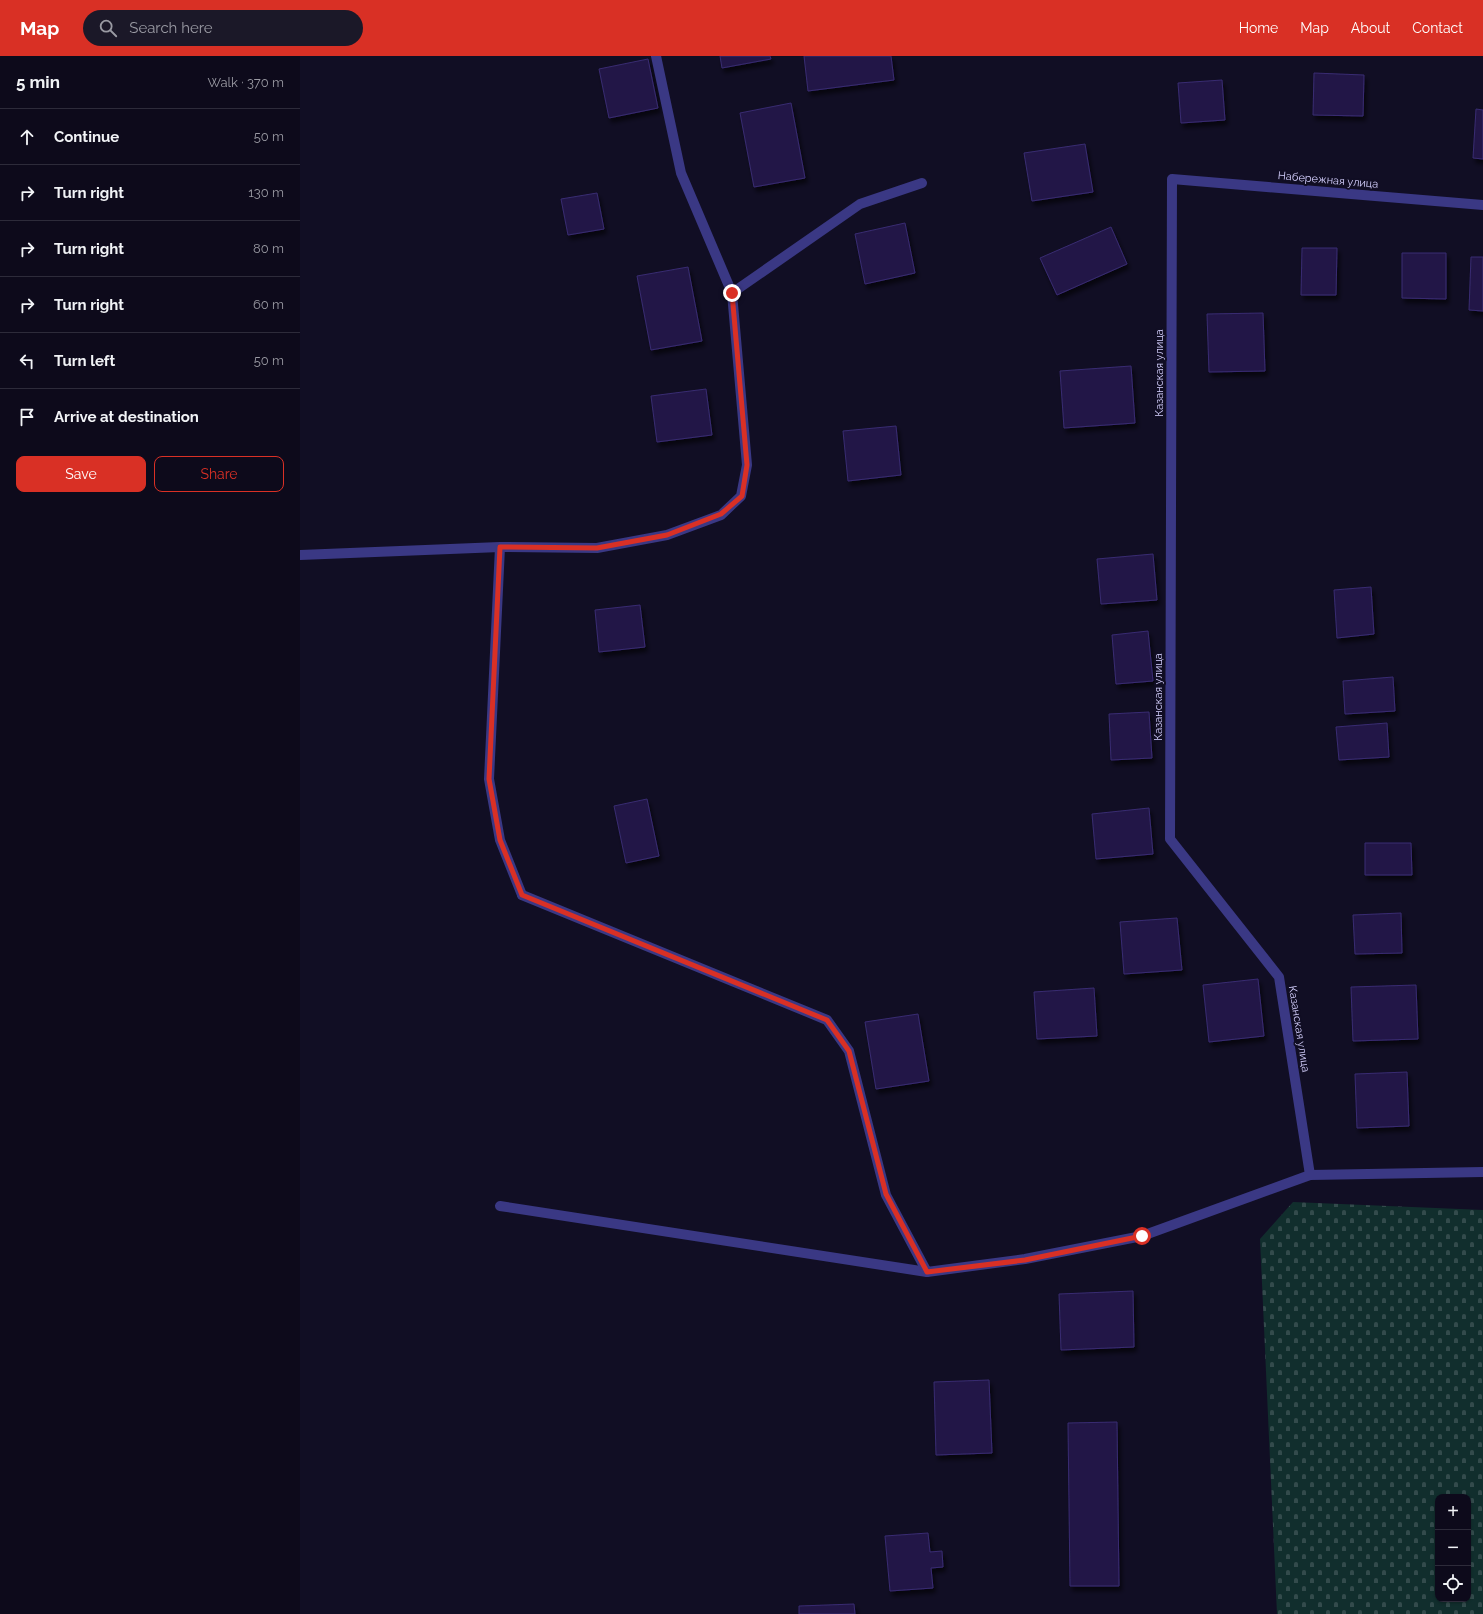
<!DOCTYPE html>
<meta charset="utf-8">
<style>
:root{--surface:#0d0a1b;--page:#1b1828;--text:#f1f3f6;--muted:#9a9aa3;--line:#2d2b3a;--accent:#d93025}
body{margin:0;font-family:Raleway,sans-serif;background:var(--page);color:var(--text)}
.controls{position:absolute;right:12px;bottom:12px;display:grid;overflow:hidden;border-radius:8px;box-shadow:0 1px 3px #0004}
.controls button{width:36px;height:36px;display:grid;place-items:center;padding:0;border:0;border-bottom:1px solid var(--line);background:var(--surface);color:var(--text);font:20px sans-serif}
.stop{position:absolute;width:12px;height:12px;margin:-9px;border:3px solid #d93025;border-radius:50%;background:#fff}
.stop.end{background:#d93025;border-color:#fff;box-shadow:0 1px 4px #0008}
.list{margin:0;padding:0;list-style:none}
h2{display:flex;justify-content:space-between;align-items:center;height:52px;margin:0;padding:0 16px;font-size:17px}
h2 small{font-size:13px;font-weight:400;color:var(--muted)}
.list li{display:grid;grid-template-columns:26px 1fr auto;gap:12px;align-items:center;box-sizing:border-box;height:56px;padding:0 16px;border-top:1px solid var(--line)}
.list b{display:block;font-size:15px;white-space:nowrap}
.list em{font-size:13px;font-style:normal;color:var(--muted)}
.actions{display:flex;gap:8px;padding:12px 16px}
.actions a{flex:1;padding:9px 0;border:1px solid var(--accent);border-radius:8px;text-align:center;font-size:14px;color:var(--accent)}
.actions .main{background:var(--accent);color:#fff}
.icon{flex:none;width:22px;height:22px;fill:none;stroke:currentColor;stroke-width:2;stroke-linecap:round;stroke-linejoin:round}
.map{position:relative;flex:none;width:1183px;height:1558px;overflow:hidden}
header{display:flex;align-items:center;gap:24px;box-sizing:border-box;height:56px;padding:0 20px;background:var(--accent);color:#fff}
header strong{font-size:19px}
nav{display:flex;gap:22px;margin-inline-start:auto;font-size:14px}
.search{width:280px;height:36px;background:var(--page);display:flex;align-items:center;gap:10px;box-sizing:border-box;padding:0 14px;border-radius:22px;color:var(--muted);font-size:15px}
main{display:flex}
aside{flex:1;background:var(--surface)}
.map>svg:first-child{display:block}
.cemetery{fill:url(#cemetery-stones);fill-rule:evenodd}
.building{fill:#221946;stroke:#392b72;filter:url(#shadow)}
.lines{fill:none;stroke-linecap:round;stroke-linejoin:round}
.lane{stroke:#3a3884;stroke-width:10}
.street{stroke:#3a3884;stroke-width:10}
.route{stroke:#d93025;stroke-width:5}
.labels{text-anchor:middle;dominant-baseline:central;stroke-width:4;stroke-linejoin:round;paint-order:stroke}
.street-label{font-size:11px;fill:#d6d1ff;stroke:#110e24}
</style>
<header>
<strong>Map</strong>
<div class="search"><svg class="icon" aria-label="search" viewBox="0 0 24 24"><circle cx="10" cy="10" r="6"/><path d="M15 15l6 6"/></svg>Search here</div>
<nav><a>Home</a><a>Map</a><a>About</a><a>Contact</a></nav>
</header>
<main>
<aside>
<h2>5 min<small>Walk · 370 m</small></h2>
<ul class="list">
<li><svg class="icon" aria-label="ahead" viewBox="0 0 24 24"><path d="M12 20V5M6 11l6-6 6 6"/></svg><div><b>Continue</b></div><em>50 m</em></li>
<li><svg class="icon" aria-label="right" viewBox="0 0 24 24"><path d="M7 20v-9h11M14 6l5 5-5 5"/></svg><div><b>Turn right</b></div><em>130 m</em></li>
<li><svg class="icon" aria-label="right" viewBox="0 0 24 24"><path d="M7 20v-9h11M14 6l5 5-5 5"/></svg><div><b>Turn right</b></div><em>80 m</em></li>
<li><svg class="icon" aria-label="right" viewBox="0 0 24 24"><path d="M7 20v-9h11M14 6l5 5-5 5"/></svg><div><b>Turn right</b></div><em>60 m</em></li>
<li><svg class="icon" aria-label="left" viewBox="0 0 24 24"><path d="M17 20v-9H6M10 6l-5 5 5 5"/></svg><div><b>Turn left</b></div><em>50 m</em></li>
<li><svg class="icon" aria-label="arrive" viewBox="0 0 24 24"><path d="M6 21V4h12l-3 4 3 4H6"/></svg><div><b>Arrive at destination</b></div></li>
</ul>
<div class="actions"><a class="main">Save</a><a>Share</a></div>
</aside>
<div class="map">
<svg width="1183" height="1558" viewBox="0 0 1183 1558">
<defs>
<pattern id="cemetery-stones" width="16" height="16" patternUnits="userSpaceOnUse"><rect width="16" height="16" fill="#112e2d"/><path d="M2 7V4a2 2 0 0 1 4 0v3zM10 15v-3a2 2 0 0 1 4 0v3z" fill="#334b4c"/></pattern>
<filter id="shadow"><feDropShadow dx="2.5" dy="4.5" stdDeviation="2" flood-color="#0009"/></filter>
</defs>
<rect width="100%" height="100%" fill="#110e24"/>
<!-- cemetery -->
<path class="cemetery" d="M993,1146L1183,1154V1558H977L960,1183ZM1138,1441H1168V1543H1138Z"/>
<!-- building -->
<path class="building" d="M420,0H470L471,3L422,12Z
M504,0H591L594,24L508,35Z
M348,3L358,52L309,62L299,13Z
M1014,17L1064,19L1063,60L1013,59Z
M922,24L925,64L881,67L878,27Z
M491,47L505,122L454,131L440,57Z
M1176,53L1183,54V103L1173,102Z
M785,88L793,136L732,145L724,97Z
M297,137L304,173L268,179L261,143Z
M605,167L615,217L565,228L555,178Z
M811,171L827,208L757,239L740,202Z
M1002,192H1037L1036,239H1001Z
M1102,197H1146V243L1102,242Z
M1171,201H1183V255L1169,254Z
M388,211L402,285L351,294L337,220Z
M963,257L965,315L909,316L907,258Z
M831,310L835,367L764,372L760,315Z
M406,333L412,379L357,386L351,340Z
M596,370L601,419L548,425L543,375Z
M853,498L857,544L801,548L797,503Z
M1071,531L1074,578L1037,582L1034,534Z
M340,549L345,591L299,596L295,554Z
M848,575L853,625L816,628L812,579Z
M1093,621L1095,655L1045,658L1043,625Z
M849,656L852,702L811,704L809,658Z
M1087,667L1089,701L1039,704L1036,671Z
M347,743L359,800L326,807L314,750Z
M849,752L853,798L796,803L792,758Z
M1065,787H1111L1112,819H1065Z
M1101,857L1102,897L1055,898L1053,859Z
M877,862L882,914L824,918L820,866Z
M958,923L964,980L909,986L903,929Z
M1116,929L1118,983L1053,985L1051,931Z
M794,932L797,980L737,983L734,936Z
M618,958L629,1025L576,1033L565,966Z
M1107,1016L1109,1070L1057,1072L1055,1018Z
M833,1235L834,1291L761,1294L759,1238Z
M689,1324L692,1397L636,1399L634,1326Z
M817,1366L819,1530H770L768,1367Z
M628,1477L630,1496L642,1495L643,1511L631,1512L633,1532L590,1535L585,1480Z
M554,1548L555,1558H499V1550Z"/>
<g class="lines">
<!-- lane -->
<path class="lane" d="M0,499L200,491
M222,839L200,784L189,723L200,491L297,492L367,479L421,459L441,440L447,409L432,237L560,148L622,127
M200,1150L627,1216"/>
<!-- street -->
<path class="street" d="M356,0L381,117L432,237
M222,839L527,964L549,995L586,1139L627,1216L725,1203L842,1180L1010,1119L1183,1116
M1010,1119L979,921L870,783L872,123L1183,149"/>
</g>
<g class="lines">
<!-- route -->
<path class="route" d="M432,237L447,409L442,440L421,458L367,479L297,492L200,491L189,723L200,784L222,839L527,964L549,995L586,1138L627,1216L725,1204L842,1180"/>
</g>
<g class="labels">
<!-- street labels -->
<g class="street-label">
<text transform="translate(1028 124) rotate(5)">Набережная улица</text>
<text transform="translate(859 317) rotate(-90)">Казанская улица</text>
<text transform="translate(858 641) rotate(-90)">Казанская улица</text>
<text transform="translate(999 973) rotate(81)">Казанская улица</text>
</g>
</g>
</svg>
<div class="controls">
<button>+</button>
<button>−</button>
<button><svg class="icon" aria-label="locate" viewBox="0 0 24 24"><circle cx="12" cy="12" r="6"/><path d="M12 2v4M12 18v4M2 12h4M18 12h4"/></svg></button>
</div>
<div class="stop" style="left:842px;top:1180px"></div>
<div class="stop end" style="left:432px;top:237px"></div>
</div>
</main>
